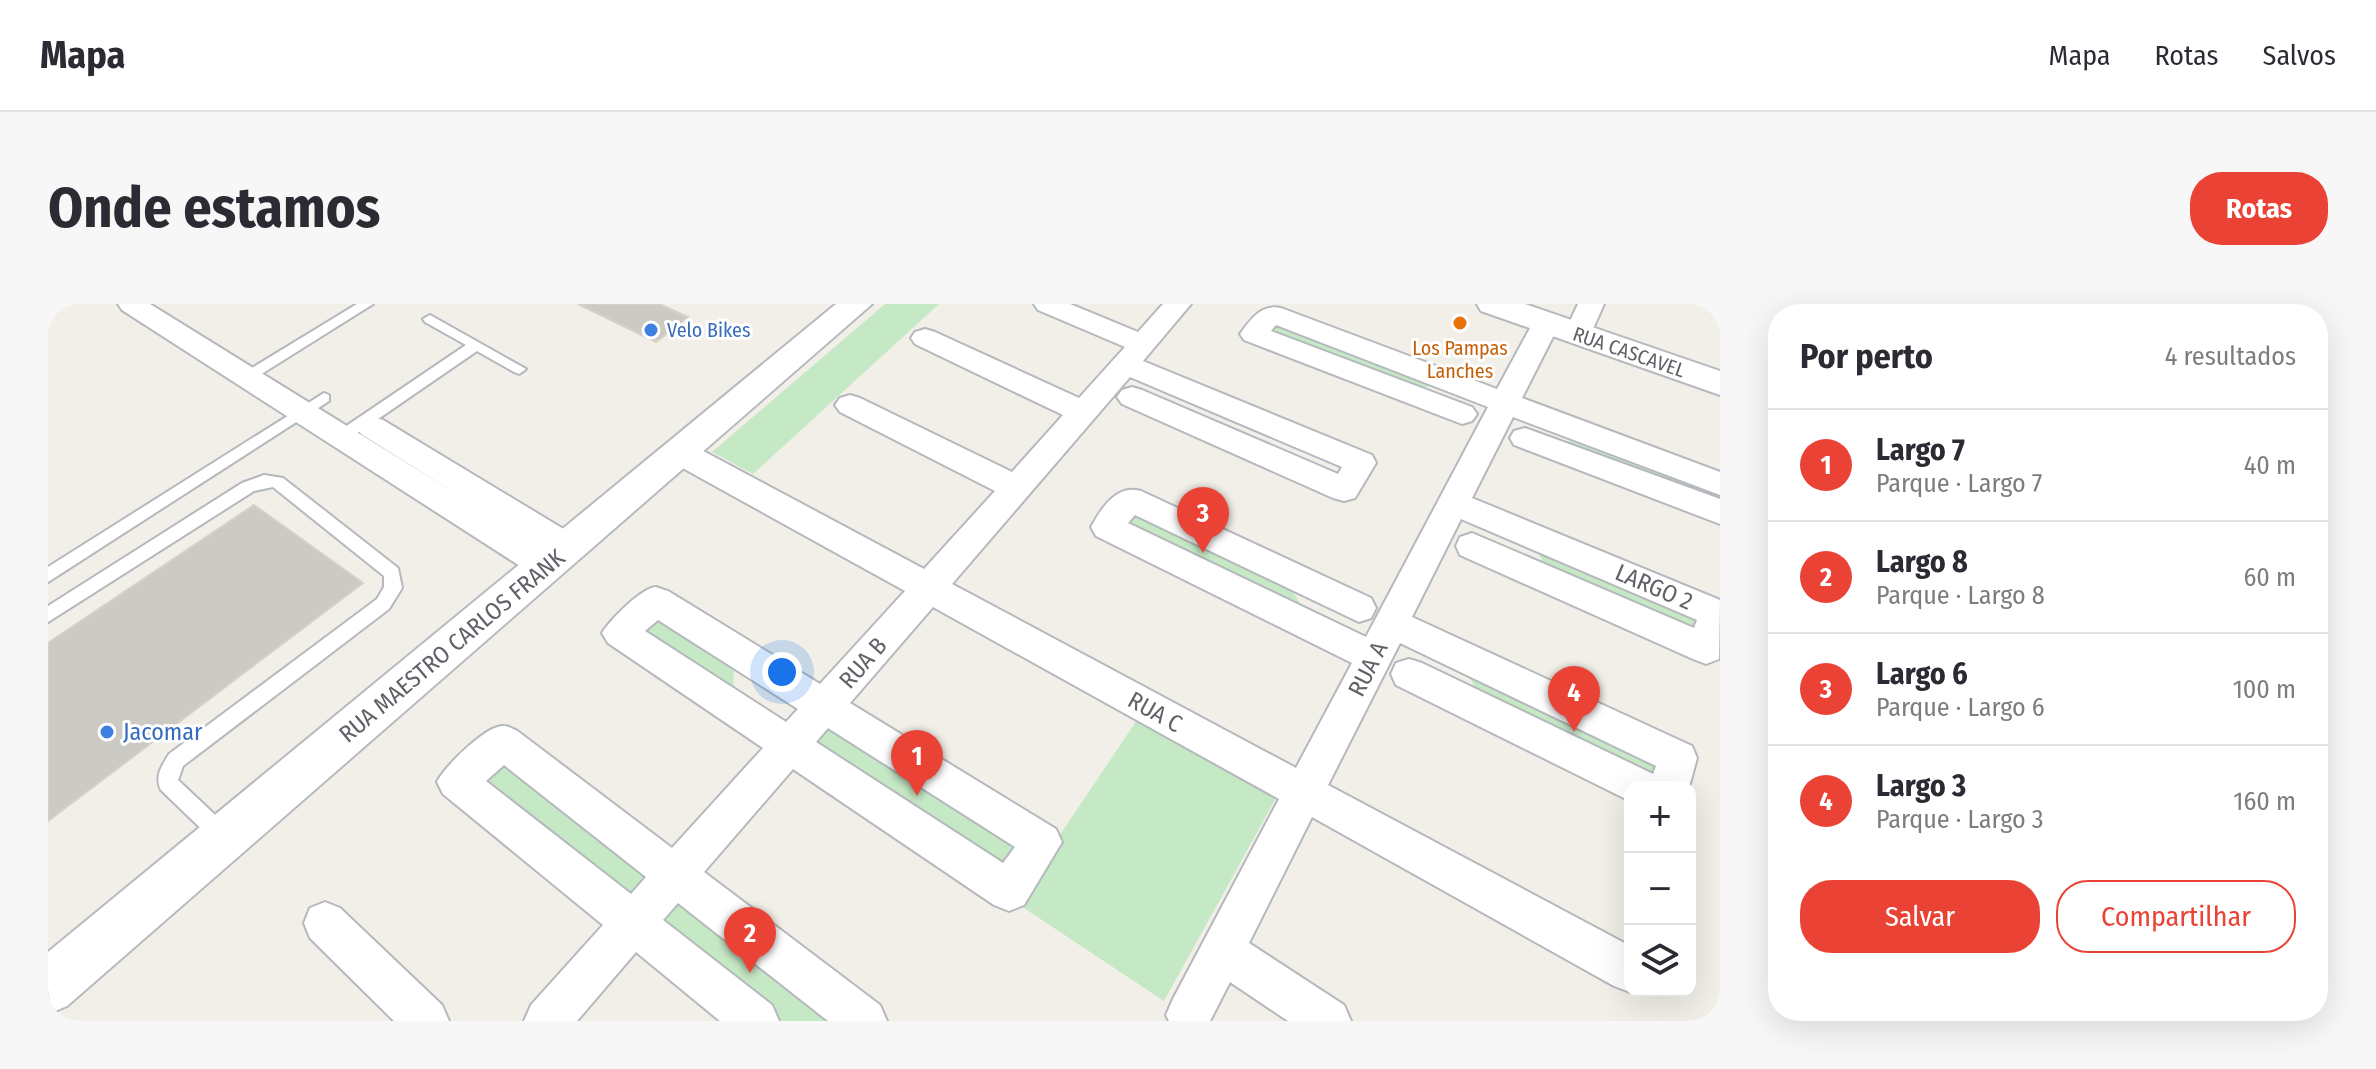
<!DOCTYPE html>
<html lang="pt">
<meta charset="utf-8">
<style>
:root{--surface:#fff;--page:#f7f7f7;--text:#2b2b33;--muted:#7c7c81;--line:#e1e1e2;--accent:#ea4335}
body{margin:0;font-family:"Fira Sans Condensed",sans-serif;background:var(--page);color:var(--text)}
.controls{position:absolute;right:24px;bottom:24px;display:grid;overflow:hidden;border-radius:16px;box-shadow:0 8px 32px #0002}
.controls button{width:72px;height:72px;display:grid;place-items:center;padding:0;border:0;border-bottom:2px solid var(--line);background:var(--surface);color:var(--text);font:40px sans-serif}
.you{position:absolute;left:734px;top:368px;width:28px;height:28px;margin:-20px;border:6px solid #fff;border-radius:50%;background:#1a73e8;box-shadow:0 0 0 12px #1a73e833}
.badge{display:grid;place-items:center;width:52px;height:52px;border-radius:50%;background:var(--accent);color:#fff;font-size:26px;font-weight:700}
.pin{position:absolute;translate:-50% -66px;filter:drop-shadow(0 2px 4px #0008)}
.pin::after{content:'';position:absolute;top:42px;width:28px;height:24px;background:inherit;clip-path:polygon(0 0,100% 0,50% 100%)}
.list{margin:0;padding:0;list-style:none}
h2{display:flex;justify-content:space-between;align-items:center;height:104px;margin:0;padding:0 32px;font-size:34px}
h2 small{font-size:26px;font-weight:400;color:var(--muted)}
.list li{display:grid;grid-template-columns:52px 1fr auto;gap:24px;align-items:center;box-sizing:border-box;height:112px;padding:0 32px;border-top:2px solid var(--line)}
.list b{display:block;font-size:30px;white-space:nowrap}
.list p{margin:0;font-size:26px;white-space:nowrap;color:var(--muted)}
.list em{font-size:26px;font-style:normal;color:var(--muted)}
.actions{display:flex;gap:16px;padding:24px 32px}
.actions a{flex:1;padding:18px 0;border:2px solid var(--accent);border-radius:32px;text-align:center;font-size:28px;color:var(--accent)}
.actions .main{background:var(--accent);color:#fff}
.icon{flex:none;width:44px;height:44px;fill:none;stroke:currentColor;stroke-width:2;stroke-linecap:round;stroke-linejoin:round}
.map{position:relative;flex:none;width:1672px;height:717px;overflow:hidden;border-radius:32px}
header{display:flex;align-items:center;gap:48px;box-sizing:border-box;height:112px;padding:0 40px;background:var(--surface);border-bottom:2px solid var(--line)}
header strong{font-size:38px}
nav{display:flex;gap:44px;margin-inline-start:auto;font-size:28px}
.intro{display:flex;align-items:center;justify-content:space-between;box-sizing:border-box;height:192px;padding:0 48px}
h1{margin:0;font-size:56px}
.button{padding:20px 36px;border-radius:32px;background:var(--accent);color:#fff;font-size:28px;font-weight:700}
main{display:flex;gap:48px;padding:0 48px}
aside{flex:1;background:var(--surface);border-radius:32px;box-shadow:0 8px 32px #0002}
.map>svg:first-child{display:block}
.green{fill:#c5e8c5}
.building{fill:#cccac5;stroke:#d6d1c6;stroke-width:2}
.lines{fill:none;stroke-linecap:round;stroke-linejoin:round}
.lane-casing{stroke:#b5b8bc;stroke-width:4}
.street-casing{stroke:#b5b8bc;stroke-width:4}
.secondary-casing{stroke:#b6babf;stroke-width:4}
.lane{fill:#fff;fill-rule:evenodd}
.street{fill:#fff;fill-rule:evenodd}
.secondary{fill:#fff;fill-rule:evenodd}
.food-dot{fill:#e8710a;stroke:#fff;stroke-width:3}
.shop-dot{fill:#3f7fe0;stroke:#fff;stroke-width:3}
.labels{text-anchor:middle;dominant-baseline:central;stroke-width:6;stroke-linejoin:round;paint-order:stroke}
.far-shop-label{font-size:20px;fill:#366cbe;stroke:#fff;text-anchor:start}
.far-food-label{font-size:20px;fill:#c56008;stroke:#fff}
.far-street-label{font-size:20px;fill:#5f6368;stroke:#fff}
.street-label{font-size:24px;fill:#5f6368;stroke:#fff}
.shop-label{font-size:24px;fill:#366cbe;stroke:#fff;text-anchor:start}
</style>
<header>
<strong>Mapa</strong>
<nav><a>Mapa</a><a>Rotas</a><a>Salvos</a></nav>
</header>
<div class="intro"><h1>Onde estamos</h1><a class="button">Rotas</a></div>
<main>
<div class="map">
<svg width="1672" height="717" viewBox="0 0 1672 717">
<rect width="100%" height="100%" fill="#f1efe8"/>
<!-- green -->
<path class="green" d="M837,0H891L705,170L664,148Z
M1227,17L1392,80L1365,86L1217,29Z
M1516,129L1672,187V199L1525,144Z
M1084,203L1239,278L1260,313L1071,220Z
M1485,239L1655,311L1648,331L1500,268Z
M608,305L686,356L685,394L584,327Z
M1414,361L1618,457L1610,483L1437,400Z
M1089,416L1228,494L1116,697L967,598Z
M786,418L977,539L956,570L764,445Z
M454,449L611,571L582,603L424,476Z
M634,590L799,717H727L607,621Z"/>
<!-- building -->
<path class="building" d="M530,0H611L640,13L608,38Z
M206,201L315,279L0,517V339Z"/>
<g class="lines">
<defs>
<path id="lane" d="M309,0H325L204,76H194V70Z
M382,11L478,65L471,70L466,68L429,47L298,137H288V129L418,41L377,18L375,15Z
M276,89L281,91V97L0,278V263Z
M216,171L235,174L350,264L354,284L341,305L135,462L130,476L182,525L185,532L182,539L175,541L168,539L113,486C106,472 114,462 121,450L329,295L336,283V272L225,183L206,187L0,318V302L194,179Z"/>
<path id="street" d="M70,0H102L412,192L313,130L309,123L313,116L324,113L335,116L532,235L537,244L532,253L520,257L510,253L515,262L510,271L498,275L486,271L74,6Z
M986,0H1022L1090,28L1115,0H1143L1095,57L1324,151L1328,159L1307,194L1296,197L1285,194L1074,100L1069,93L1074,86L1084,83L1094,86L1290,170L1294,163L1082,73L904,280L1248,464L1304,359L1048,232L1043,223C1054,203 1069,180 1093,187L1323,294L1328,304L1323,314L1311,318L1087,211L1080,219L1318,333L1440,103L1228,21L1223,27L1424,103L1429,110L1424,117L1414,120L1196,36L1192,30C1203,15 1213,0 1233,4L1449,85L1488,13L1498,11L1508,13L1512,19L1474,94L1672,168V191L1465,113L1424,194L1672,296L1671,355L1658,360L1645,355L1412,251L1408,242L1412,233L1424,229L1646,324L1649,316L1413,215L1364,313L1644,442L1649,454L1641,483H1582V497L1348,381L1343,370L1348,359L1361,355L1374,359L1605,470L1608,462L1352,339L1280,481L1582,642V687H1584L1582,688L1566,682L1264,513L1201,639L1296,701L1303,717H1240L1182,678L1162,717H1121L1118,711L1125,695L1231,495L885,303L802,399L1008,525L1014,538L976,601L961,607L946,601L745,465L656,568L832,701L839,717H780L630,599L615,616L724,701L731,717H672L588,648L529,717H476L483,701L555,621L395,490L389,478C396,463 439,420 456,422C461,422 464,425 468,426L624,544L715,444L560,339L554,329C561,317 593,284 608,283C608,283 619,287 620,287L772,380L857,287L622,157L618,149L622,141L633,138L644,141L876,265L947,187L792,108L787,101L792,94L802,91L812,94L964,168L1015,111L867,40L863,34L867,28L877,25L887,28L1031,94L1077,43L990,6ZM610,316L750,405L738,418L597,327ZM780,424L967,543L955,559L768,438ZM456,461L598,573L583,590L438,477Z
M1530,0H1556L1540,36L1530,39L1520,36L1516,30Z
M1477,124L1672,195V220L1466,141L1462,134L1466,127Z
M277,598L292,604L394,701L401,717H346L262,634L256,619L262,604Z"/>
<path id="secondary" d="M788,0H824L19,702L0,710V648Z
M1429,0H1477L1672,67V91L1433,7Z"/>
</defs>
<!-- lane casing -->
<use href="#lane" class="lane-casing"/>
<!-- street casing -->
<use href="#street" class="street-casing"/>
<!-- secondary casing -->
<use href="#secondary" class="secondary-casing"/>
<!-- lane -->
<use href="#lane" class="lane"/>
<!-- street -->
<use href="#street" class="street"/>
<!-- secondary -->
<use href="#secondary" class="secondary"/>
</g>
<!-- markers -->
<circle class="food-dot" cx="1412" cy="19" r="8"/>
<g class="shop-dot">
<circle cx="603" cy="26" r="8"/>
<circle cx="59" cy="428" r="8"/>
</g>
<g class="labels">
<!-- far-shop labels -->
<g class="far-shop-label">
<text x="619" y="26">Velo Bikes</text>
</g>
<!-- far-food labels -->
<g class="far-food-label">
<text x="1412" y="44">Los Pampas<tspan x="1412" dy="23">Lanches</tspan></text>
</g>
<!-- far-street labels -->
<g class="far-street-label">
<text transform="translate(1581 48) rotate(19)">RUA CASCAVEL</text>
</g>
<!-- street labels -->
<g class="street-label">
<text transform="translate(1606 283) rotate(23)">LARGO 2</text>
<text transform="translate(404 342) rotate(-40)">RUA MAESTRO CARLOS FRANK</text>
<text transform="translate(815 359) rotate(-49)">RUA B</text>
<text transform="translate(1320 365) rotate(-63)">RUA A</text>
<text transform="translate(1107 408) rotate(29)">RUA C</text>
</g>
<!-- shop labels -->
<g class="shop-label">
<text x="75" y="428">Jacomar</text>
</g>
</g>
</svg>
<div class="controls">
<button>+</button>
<button>−</button>
<button><svg class="icon" aria-label="layers" viewBox="0 0 24 24"><path d="M12 4l9 5-9 5-9-5zM3 14l9 5 9-5"/></svg></button>
</div>
<div class="you"></div>
<div class="pin badge" style="left:869px;top:492px">1</div>
<div class="pin badge" style="left:702px;top:669px">2</div>
<div class="pin badge" style="left:1155px;top:249px">3</div>
<div class="pin badge" style="left:1526px;top:428px">4</div>
</div>
<aside>
<h2>Por perto<small>4 resultados</small></h2>
<ul class="list">
<li><span class="badge">1</span><div><b>Largo 7</b><p>Parque · Largo 7</p></div><em>40 m</em></li>
<li><span class="badge">2</span><div><b>Largo 8</b><p>Parque · Largo 8</p></div><em>60 m</em></li>
<li><span class="badge">3</span><div><b>Largo 6</b><p>Parque · Largo 6</p></div><em>100 m</em></li>
<li><span class="badge">4</span><div><b>Largo 3</b><p>Parque · Largo 3</p></div><em>160 m</em></li>
</ul>
<div class="actions"><a class="main">Salvar</a><a>Compartilhar</a></div>
</aside>
</main>
